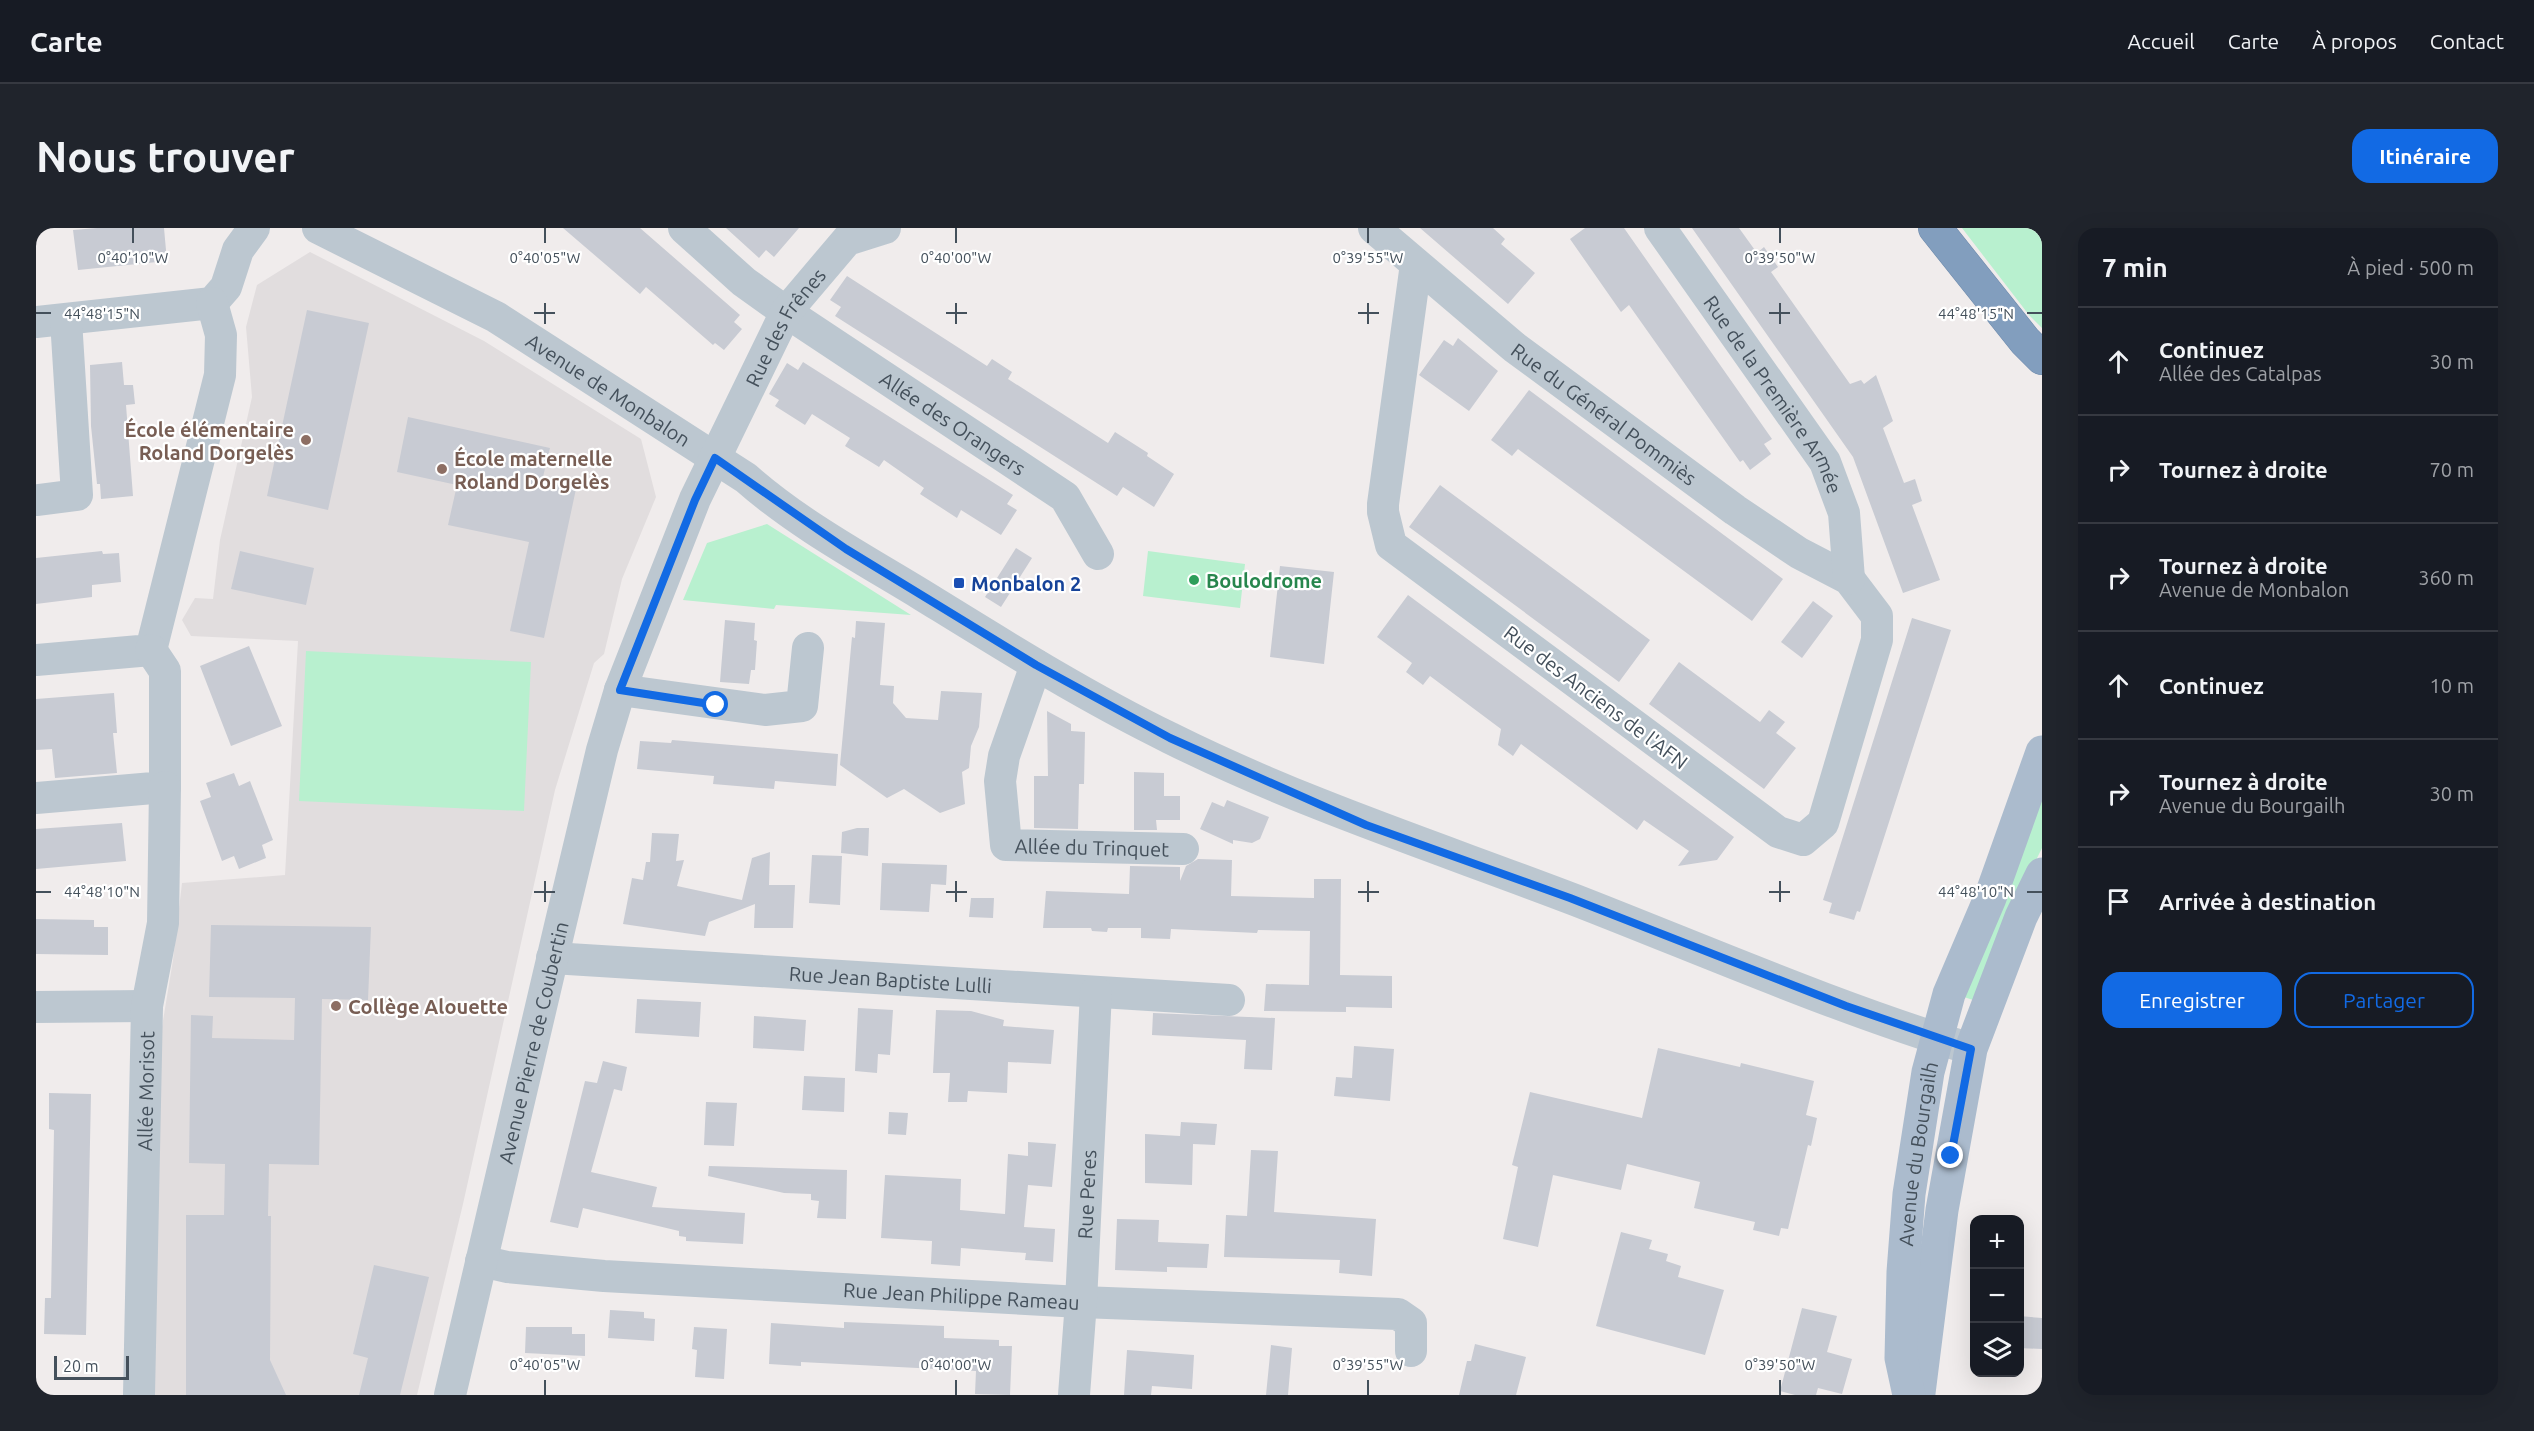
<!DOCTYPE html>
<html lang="fr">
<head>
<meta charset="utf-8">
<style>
  :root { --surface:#171b24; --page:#20242c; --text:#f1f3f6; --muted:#9ea1a6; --line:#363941; --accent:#126ae4 }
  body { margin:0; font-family:Ubuntu,sans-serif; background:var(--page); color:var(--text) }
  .controls { position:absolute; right:18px; bottom:18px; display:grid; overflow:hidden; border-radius:12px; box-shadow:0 6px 24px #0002 }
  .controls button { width:54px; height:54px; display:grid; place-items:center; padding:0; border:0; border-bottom:2px solid var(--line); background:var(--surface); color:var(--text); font:30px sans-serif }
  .scale { position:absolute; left:18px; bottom:15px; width:75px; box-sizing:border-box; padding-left:6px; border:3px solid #44505b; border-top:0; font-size:16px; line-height:21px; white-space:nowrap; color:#44505b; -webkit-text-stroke:4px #fff; paint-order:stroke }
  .stop { position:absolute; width:18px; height:18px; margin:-14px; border:4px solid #126ae4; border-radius:50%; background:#fff }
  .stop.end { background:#126ae4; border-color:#fff; box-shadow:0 2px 6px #0008 }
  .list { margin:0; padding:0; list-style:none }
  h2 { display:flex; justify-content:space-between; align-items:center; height:78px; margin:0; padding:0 24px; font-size:26px }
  h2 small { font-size:20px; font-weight:400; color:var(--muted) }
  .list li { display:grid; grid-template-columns:39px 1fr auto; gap:18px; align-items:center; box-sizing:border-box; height:108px; padding:0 24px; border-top:2px solid var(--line) }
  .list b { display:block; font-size:22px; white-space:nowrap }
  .list p { margin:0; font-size:20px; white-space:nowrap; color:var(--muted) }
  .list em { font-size:20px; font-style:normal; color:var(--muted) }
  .actions { display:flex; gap:12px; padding:18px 24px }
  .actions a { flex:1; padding:14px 0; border:2px solid var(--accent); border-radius:18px; text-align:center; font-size:21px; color:var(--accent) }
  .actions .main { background:var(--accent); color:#fff }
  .icon { flex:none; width:33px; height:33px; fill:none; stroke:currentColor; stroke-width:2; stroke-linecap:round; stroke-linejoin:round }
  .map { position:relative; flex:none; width:2006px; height:1167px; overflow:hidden; border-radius:18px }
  header { display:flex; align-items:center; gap:36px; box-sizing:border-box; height:84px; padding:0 30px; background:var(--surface); border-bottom:2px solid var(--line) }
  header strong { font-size:28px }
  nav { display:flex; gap:33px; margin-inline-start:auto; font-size:21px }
  .intro { display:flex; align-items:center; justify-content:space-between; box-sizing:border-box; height:144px; padding:0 36px }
  h1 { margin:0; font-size:42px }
  .button { padding:15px 27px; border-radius:18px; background:var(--accent); color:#fff; font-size:21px; font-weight:700 }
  main { display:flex; gap:36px; padding:0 36px }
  aside { flex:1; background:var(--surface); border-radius:18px; box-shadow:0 6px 24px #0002 }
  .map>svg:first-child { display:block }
</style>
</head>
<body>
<header>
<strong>Carte</strong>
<nav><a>Accueil</a><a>Carte</a><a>À propos</a><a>Contact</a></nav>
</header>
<div class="intro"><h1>Nous trouver</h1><a class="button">Itinéraire</a></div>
<main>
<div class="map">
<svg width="2006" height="1167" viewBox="0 0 2006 1167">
  <rect width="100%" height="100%" fill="#f0ecec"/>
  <path fill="#e1ddde" d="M 274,24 L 448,113 L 605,211 L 620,269 L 586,351 L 568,426 L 558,435 L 519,562 L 427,976 L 381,1167 L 116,1167 L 122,823 L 137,732 L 146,655 L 249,647 L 262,413 L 155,408 L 146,392 L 159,370 L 177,371 L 184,312 L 216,169 L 210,99 L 221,57 Z"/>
  <path fill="#b8f0cf" d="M 1926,0 L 2006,0 L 2006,100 L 1993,87 Z
    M 731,296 L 875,387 L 740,377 L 738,381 L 647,372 L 671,315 Z
    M 1112,323 L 1209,336 L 1204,380 L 1107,368 Z
    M 270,423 L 495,434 L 488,583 L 263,573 Z
    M 2006,557 L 2006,620 L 1973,687 L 1940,773 L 1925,768 Z"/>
  <path fill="#c8cbd3" d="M 61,0 L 128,0 L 131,33 L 42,42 L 37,2 Z
    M 527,0 L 604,0 L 704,87 L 698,94 L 706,101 L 688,122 L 679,115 L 677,117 L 610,59 L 604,66 Z
    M 690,0 L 763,0 L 738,29 L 730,22 L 723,30 Z
    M 1384,0 L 1457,0 L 1469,11 L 1465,16 L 1499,45 L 1472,76 Z
    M 1549,0 L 1588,0 L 1736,211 L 1728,216 L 1735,226 L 1714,242 L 1707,232 L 1704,234 L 1593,77 L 1585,84 L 1534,11 Z
    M 1656,0 L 1703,0 L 1721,25 L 1728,19 L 1742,39 L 1735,44 L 1814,156 L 1825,152 L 1828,156 L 1840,147 L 1857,193 L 1847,200 L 1868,255 L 1879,251 L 1886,273 L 1876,277 L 1904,352 L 1867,365 L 1817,229 Z
    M 811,48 L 951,138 L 956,131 L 976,144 L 972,151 L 1072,215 L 1079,204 L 1112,225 L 1111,228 L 1138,246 L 1118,279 L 1087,259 L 1081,268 L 799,88 L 805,79 L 794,72 Z
    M 271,82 L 333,95 L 292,282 L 231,268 Z
    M 1422,110 L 1462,143 L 1433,183 L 1383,147 L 1408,112 L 1417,118 Z
    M 86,134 L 88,157 L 97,157 L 99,176 L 90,177 L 97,268 L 65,271 L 64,256 L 61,256 L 55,198 L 54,137 Z
    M 767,134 L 977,267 L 971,276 L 981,282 L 965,307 L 925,282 L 921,290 L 884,266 L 888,260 L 848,232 L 843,239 L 809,218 L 814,210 L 776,186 L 769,197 L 739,178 L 743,172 L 733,166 L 751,135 L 762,142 Z
    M 1493,162 L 1747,351 L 1716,393 L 1482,221 L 1476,228 L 1455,212 Z
    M 372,189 L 514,220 L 506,253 L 540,261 L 508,410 L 474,403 L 493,314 L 412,297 L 421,257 L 361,244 Z
    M 1404,257 L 1614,412 L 1583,454 L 1373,299 Z
    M 980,320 L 996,330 L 965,379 L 949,369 Z
    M 66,323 L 67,326 L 83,325 L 85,354 L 56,357 L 56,369 L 0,376 L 0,330 Z
    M 204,323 L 278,340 L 270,377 L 195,361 Z
    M 1244,338 L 1298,344 L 1288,436 L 1234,429 Z
    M 1372,367 L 1698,609 L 1681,632 L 1642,638 L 1653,623 L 1608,592 L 1601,602 L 1485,516 L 1477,528 L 1462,517 L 1465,501 L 1394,448 L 1387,457 L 1370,444 L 1376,435 L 1341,409 Z
    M 1777,373 L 1797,388 L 1766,430 L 1745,414 Z
    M 1876,390 L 1915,402 L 1824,684 L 1821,683 L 1818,692 L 1793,685 L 1796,675 L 1787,672 Z
    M 689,392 L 719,395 L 718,412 L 721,413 L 719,442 L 715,442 L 713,456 L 684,454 Z
    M 820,393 L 849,395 L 844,457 L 858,458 L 857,475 L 870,490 L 902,492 L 905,463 L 946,465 L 943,499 L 935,518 L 933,540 L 926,544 L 929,576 L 904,585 L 868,561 L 851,570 L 804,537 L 816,409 L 819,410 Z
    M 213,418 L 246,498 L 195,518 L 164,438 Z
    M 1643,434 L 1724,494 L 1733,482 L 1749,494 L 1740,505 L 1760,520 L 1728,561 L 1613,476 Z
    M 78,465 L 81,505 L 77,505 L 81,545 L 19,550 L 16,521 L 0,522 L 0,471 Z
    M 1011,483 L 1035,496 L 1035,503 L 1049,504 L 1048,556 L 1043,556 L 1042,601 L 998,600 L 998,548 L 1012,548 Z
    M 636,512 L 802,526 L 800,558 L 739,553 L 738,561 L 677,556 L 678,548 L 601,541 L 604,513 L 635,515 Z
    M 1098,544 L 1128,545 L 1128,568 L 1144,568 L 1144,592 L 1120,592 L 1121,602 L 1098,602 Z
    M 198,545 L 203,558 L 214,553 L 237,612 L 226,617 L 230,630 L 203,641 L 198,628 L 186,633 L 164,573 L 175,569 L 170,555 Z
    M 1191,572 L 1233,589 L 1224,611 L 1216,615 L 1197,612 L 1197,616 L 1164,601 L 1176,574 L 1188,579 Z
    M 86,595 L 90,633 L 0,641 L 0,601 Z
    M 821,600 L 833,600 L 832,628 L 805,625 L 806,604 Z
    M 616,605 L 643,606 L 640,633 L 648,632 L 641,658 L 706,672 L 716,630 L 734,624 L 733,657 L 759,657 L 757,700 L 718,700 L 719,676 L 673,694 L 669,708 L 587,696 L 596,650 L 607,652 L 610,634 L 614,634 Z
    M 776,627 L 806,628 L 804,677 L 773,675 Z
    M 1162,631 L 1196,632 L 1195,668 L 1278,670 L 1278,651 L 1305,651 L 1304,747 L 1356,748 L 1356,780 L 1310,779 L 1310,784 L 1228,783 L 1230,756 L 1273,757 L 1274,703 L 1222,702 L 1221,705 L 1135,701 L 1134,711 L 1105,710 L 1105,700 L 1072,700 L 1071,704 L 1056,703 L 1055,700 L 1007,700 L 1010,663 L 1093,666 L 1094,638 L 1144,639 L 1144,653 L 1150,638 Z
    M 846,635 L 911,637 L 910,657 L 895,656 L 893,684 L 844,682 Z
    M 935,670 L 958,670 L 957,690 L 933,689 Z
    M 0,691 L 58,692 L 58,699 L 72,699 L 72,727 L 0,726 Z
    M 175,697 L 335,699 L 332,772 L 286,771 L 283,937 L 233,936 L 232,988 L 235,988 L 234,1132 L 250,1167 L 150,1167 L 150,987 L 188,987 L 189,936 L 153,935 L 155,787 L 177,788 L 176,810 L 258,812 L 259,770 L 173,769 Z
    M 601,771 L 665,774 L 663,809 L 599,805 Z
    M 822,780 L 857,782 L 854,827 L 842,826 L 841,845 L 819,843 Z
    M 900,782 L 935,783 L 968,792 L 967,798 L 1018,802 L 1015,836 L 972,834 L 971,865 L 932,863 L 931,874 L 912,874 L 914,845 L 897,845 Z
    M 1117,785 L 1239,790 L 1236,842 L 1208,841 L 1210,812 L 1116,807 Z
    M 718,788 L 770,792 L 768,823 L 717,820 Z
    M 1318,818 L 1358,821 L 1354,873 L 1298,868 L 1300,849 L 1316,850 Z
    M 1622,820 L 1704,839 L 1705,835 L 1778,853 L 1770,887 L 1781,890 L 1775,918 L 1772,917 L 1752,1001 L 1745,1000 L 1743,1008 L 1717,1002 L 1719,994 L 1658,980 L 1664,954 L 1591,936 L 1585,962 L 1517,947 L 1502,1019 L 1467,1011 L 1482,939 L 1476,937 L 1494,864 L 1606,890 Z
    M 567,833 L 591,839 L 586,863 L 578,861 L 555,944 L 621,959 L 616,979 L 709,985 L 707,1016 L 650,1013 L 650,1009 L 643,1008 L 643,1003 L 547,980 L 542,1000 L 514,994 L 549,853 L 561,855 Z
    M 768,848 L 809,850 L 808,884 L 766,882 Z
    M 13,865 L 55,866 L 50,1107 L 8,1106 L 9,1070 L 15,1070 L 18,902 L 13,901 Z
    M 670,874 L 701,875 L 698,918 L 668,917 Z
    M 853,884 L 872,885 L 870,907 L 852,906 Z
    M 1145,894 L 1181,896 L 1179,917 L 1157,916 L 1156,957 L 1109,955 L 1109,906 L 1144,908 Z
    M 992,914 L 1020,916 L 1016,959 L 992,957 L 988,999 L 1019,1001 L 1017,1034 L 989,1032 L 990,1025 L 925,1020 L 924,1038 L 895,1036 L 896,1013 L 845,1010 L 849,947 L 925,951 L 924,982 L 969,986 L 972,926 L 992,928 Z
    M 1215,922 L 1242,923 L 1238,984 L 1340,991 L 1336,1048 L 1303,1045 L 1304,1032 L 1188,1029 L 1190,987 L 1211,988 Z
    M 673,938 L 811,942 L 810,991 L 781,990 L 783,973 L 775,972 L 775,966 L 748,965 L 672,948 Z
    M 1081,991 L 1123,992 L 1122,1014 L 1173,1016 L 1171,1040 L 1131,1039 L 1131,1044 L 1079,1042 Z
    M 1585,1004 L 1616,1012 L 1613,1021 L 1632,1026 L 1630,1033 L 1645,1038 L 1642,1049 L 1688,1062 L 1669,1127 L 1560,1098 Z
    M 338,1037 L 393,1049 L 364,1167 L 323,1167 L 332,1130 L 317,1126 Z
    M 1766,1080 L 1801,1088 L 1791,1124 L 1816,1131 L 1806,1166 L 1782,1160 L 1780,1167 L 1759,1167 L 1744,1163 Z
    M 574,1082 L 608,1084 L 608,1090 L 619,1091 L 618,1113 L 572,1110 Z
    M 1983,1088 L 2006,1090 L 2006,1121 L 1983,1120 Z
    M 808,1094 L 908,1098 L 908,1110 L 963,1112 L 963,1118 L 976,1118 L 974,1167 L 939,1166 L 940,1143 L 765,1134 L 765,1138 L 733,1136 L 735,1095 L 808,1100 Z
    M 490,1099 L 536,1099 L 536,1106 L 549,1106 L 549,1128 L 489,1125 Z
    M 658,1099 L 691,1101 L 688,1151 L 659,1149 L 661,1122 L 656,1121 Z
    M 1439,1116 L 1490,1129 L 1480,1167 L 1423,1167 L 1431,1133 L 1435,1133 Z
    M 1235,1117 L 1256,1120 L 1252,1167 L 1230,1167 Z
    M 1091,1122 L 1158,1127 L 1156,1161 L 1116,1158 L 1115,1167 L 1088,1167 Z"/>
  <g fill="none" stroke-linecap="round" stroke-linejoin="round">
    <defs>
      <path id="highway" d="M 1899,0 L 1989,113 L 2006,130"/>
    </defs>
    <use href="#highway" stroke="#6d89aa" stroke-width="34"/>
    <g stroke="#bcc7d0" stroke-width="32">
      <path id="s1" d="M 282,0 L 460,89 L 710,250 C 762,296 827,331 886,367 C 967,417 1048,468 1134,510 C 1264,575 1403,620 1539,672 C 1670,723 1800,780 1935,821"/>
      <path id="s2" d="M 648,0 L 708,54 L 750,84 L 1029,269 L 1062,326"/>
      <path id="s3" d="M 1338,0 L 1478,119 L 1699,282 L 1763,325 L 1813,351 L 1841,388 L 1841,412 L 1787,595 L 1767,612 L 1742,604 L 1355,317 L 1347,284 L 1347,276 L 1380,36"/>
      <path id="s4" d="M 1624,0 L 1789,234 L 1808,285 L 1813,351"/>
      <path d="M 0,94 L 176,75 L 190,59 L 202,22 L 218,0"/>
      <path d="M 2,272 L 41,267 L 30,92"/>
      <path d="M 0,432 L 115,422 L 184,147 L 185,107 L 176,75"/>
      <path id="s5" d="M 1000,437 L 968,528 L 964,553 L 970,617 L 1147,621"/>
      <path d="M 584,462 L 729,482 L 766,478 L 772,420"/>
      <path d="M 0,570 L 129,559 L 129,443 L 115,422"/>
      <path id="s6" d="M 516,730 L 1193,772"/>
      <path d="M 0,779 L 111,778"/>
      <path id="s7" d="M 445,1033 L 471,1039 L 568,1048 L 1045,1074 L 1362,1086 L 1375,1095 L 1375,1123"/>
      <path id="s8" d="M 103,1167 L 111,778 L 127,695 L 129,559"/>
      <path id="s9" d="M 414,1167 L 524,698 L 566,522 L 584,462 L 659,271 L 750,84 L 811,12 L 849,0"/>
      <path id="s10" d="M 1038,1167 L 1045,1074 L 1060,764"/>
    </g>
    <g stroke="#abbbcd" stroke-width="33">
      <path d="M 1883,1165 L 1906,982 L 1935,821 L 1985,689 L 2006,646"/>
      <path id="s11" d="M 1873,1167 L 1865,1130 L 1867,1044 L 1873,966 L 1892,844 L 1913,766 L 1954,670 L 2006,524"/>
    </g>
    <use href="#highway" stroke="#829ebe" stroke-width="33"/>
  </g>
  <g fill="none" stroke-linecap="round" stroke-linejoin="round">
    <path stroke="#126ae4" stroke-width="8" d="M 680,477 L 584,462 L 659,272 L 679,230 L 810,321 L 1000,437 L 1134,510 L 1330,597 L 1534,670 L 1810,778 L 1935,821 L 1915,928"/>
  </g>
  <path fill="none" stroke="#44505b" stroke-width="2" d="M 97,0 L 97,15M 509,0 L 509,15M 920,0 L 920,15M 1332,0 L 1332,15M 1744,0 L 1744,15M 509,75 L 509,96M 920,75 L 920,96M 1332,75 L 1332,96M 1744,75 L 1744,96M 0,85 L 15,85M 498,85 L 519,85M 910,85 L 931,85M 1322,85 L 1343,85M 1733,85 L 1754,85M 1991,85 L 2006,85M 509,653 L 509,674M 920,653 L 920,674M 1332,653 L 1332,674M 1744,653 L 1744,674M 0,664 L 15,664M 498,664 L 519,664M 910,664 L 931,664M 1322,664 L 1343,664M 1733,664 L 1754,664M 1991,664 L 2006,664M 509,1152 L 509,1167M 920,1152 L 920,1167M 1332,1152 L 1332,1167M 1744,1152 L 1744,1167"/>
  <g fill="#8d6e63" stroke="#fff" stroke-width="2">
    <circle cx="270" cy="212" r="6"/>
    <circle cx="406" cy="241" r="6"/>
    <circle cx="300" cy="778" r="6"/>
  </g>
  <circle fill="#2e9e5b" stroke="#fff" stroke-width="2" cx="1158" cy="352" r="6"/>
  <rect fill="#1a4fb4" stroke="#fff" stroke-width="2" x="917" y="349" width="12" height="12" rx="3"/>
  <g text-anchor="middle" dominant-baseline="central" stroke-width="4.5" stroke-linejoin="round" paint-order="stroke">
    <g font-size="20" fill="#44505b" stroke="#fff">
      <text stroke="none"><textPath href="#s9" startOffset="1125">Rue des Frênes</textPath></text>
      <text stroke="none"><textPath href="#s1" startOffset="333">Avenue de Monbalon</textPath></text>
      <text stroke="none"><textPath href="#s4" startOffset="202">Rue de la Première Armée</textPath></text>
      <text stroke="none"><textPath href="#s3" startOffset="296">Rue du Général Pommiès</textPath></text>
      <text stroke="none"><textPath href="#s2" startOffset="333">Allée des Orangers</textPath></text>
      <text transform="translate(1560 469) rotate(37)">Rue des Anciens de l'AFN</text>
      <text stroke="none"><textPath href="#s5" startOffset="272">Allée du Trinquet</textPath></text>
      <text stroke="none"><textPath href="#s6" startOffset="339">Rue Jean Baptiste Lulli</textPath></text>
      <text stroke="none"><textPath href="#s9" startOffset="362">Avenue Pierre de Coubertin</textPath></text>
      <text stroke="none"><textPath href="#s8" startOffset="304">Allée Morisot</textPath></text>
      <text stroke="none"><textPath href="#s11" startOffset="243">Avenue du Bourgailh</textPath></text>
      <text stroke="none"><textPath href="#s10" startOffset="201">Rue Peres</textPath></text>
      <text stroke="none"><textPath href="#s7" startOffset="482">Rue Jean Philippe Rameau</textPath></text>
    </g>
    <g font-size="20" font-weight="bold" fill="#785e54" stroke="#fff" text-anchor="start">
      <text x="258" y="201" text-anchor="end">École élémentaire<tspan x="258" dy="23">Roland Dorgelès</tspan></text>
      <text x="418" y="230">École maternelle<tspan x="418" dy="23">Roland Dorgelès</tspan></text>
      <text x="312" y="778">Collège Alouette</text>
    </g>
    <g font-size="20" font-weight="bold" fill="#27864d" stroke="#fff" text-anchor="start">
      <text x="1170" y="352">Boulodrome</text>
    </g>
    <g font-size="20" font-weight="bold" fill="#164399" stroke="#fff" text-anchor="start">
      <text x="935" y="355">Monbalon 2</text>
    </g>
  </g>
  <g font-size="15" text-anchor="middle" fill="#44505b" stroke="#fff" stroke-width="4.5" stroke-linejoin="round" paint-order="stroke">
    <text x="97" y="35">0°40'10"W</text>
    <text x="509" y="35">0°40'05"W</text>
    <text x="920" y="35">0°40'00"W</text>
    <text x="1332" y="35">0°39'55"W</text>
    <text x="1744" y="35">0°39'50"W</text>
    <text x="66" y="91">44°48'15"N</text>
    <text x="1940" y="91">44°48'15"N</text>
    <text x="66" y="669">44°48'10"N</text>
    <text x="1940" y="669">44°48'10"N</text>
    <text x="509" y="1142">0°40'05"W</text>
    <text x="920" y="1142">0°40'00"W</text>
    <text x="1332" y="1142">0°39'55"W</text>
    <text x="1744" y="1142">0°39'50"W</text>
  </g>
</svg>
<div class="controls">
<button>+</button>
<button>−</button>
<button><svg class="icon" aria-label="layers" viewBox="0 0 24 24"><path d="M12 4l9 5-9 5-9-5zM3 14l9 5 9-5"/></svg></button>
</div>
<div class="scale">20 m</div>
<div class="stop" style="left:680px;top:477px"></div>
<div class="stop end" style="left:1915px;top:928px"></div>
</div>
<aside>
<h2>7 min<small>À pied · 500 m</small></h2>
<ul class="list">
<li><svg class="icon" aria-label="ahead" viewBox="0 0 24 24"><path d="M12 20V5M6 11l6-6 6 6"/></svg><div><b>Continuez</b><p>Allée des Catalpas</p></div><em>30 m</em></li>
<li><svg class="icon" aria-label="right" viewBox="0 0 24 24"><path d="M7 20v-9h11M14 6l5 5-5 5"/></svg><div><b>Tournez à droite</b></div><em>70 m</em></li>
<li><svg class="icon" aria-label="right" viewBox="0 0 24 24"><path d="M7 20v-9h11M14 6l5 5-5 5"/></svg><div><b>Tournez à droite</b><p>Avenue de Monbalon</p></div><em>360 m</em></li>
<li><svg class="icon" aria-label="ahead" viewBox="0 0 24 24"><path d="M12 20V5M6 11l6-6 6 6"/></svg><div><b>Continuez</b></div><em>10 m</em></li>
<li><svg class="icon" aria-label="right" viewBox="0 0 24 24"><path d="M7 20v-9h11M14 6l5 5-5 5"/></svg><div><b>Tournez à droite</b><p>Avenue du Bourgailh</p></div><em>30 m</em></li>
<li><svg class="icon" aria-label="arrive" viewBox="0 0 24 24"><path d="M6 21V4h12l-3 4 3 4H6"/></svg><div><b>Arrivée à destination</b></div></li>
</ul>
<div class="actions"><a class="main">Enregistrer</a><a>Partager</a></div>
</aside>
</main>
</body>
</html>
